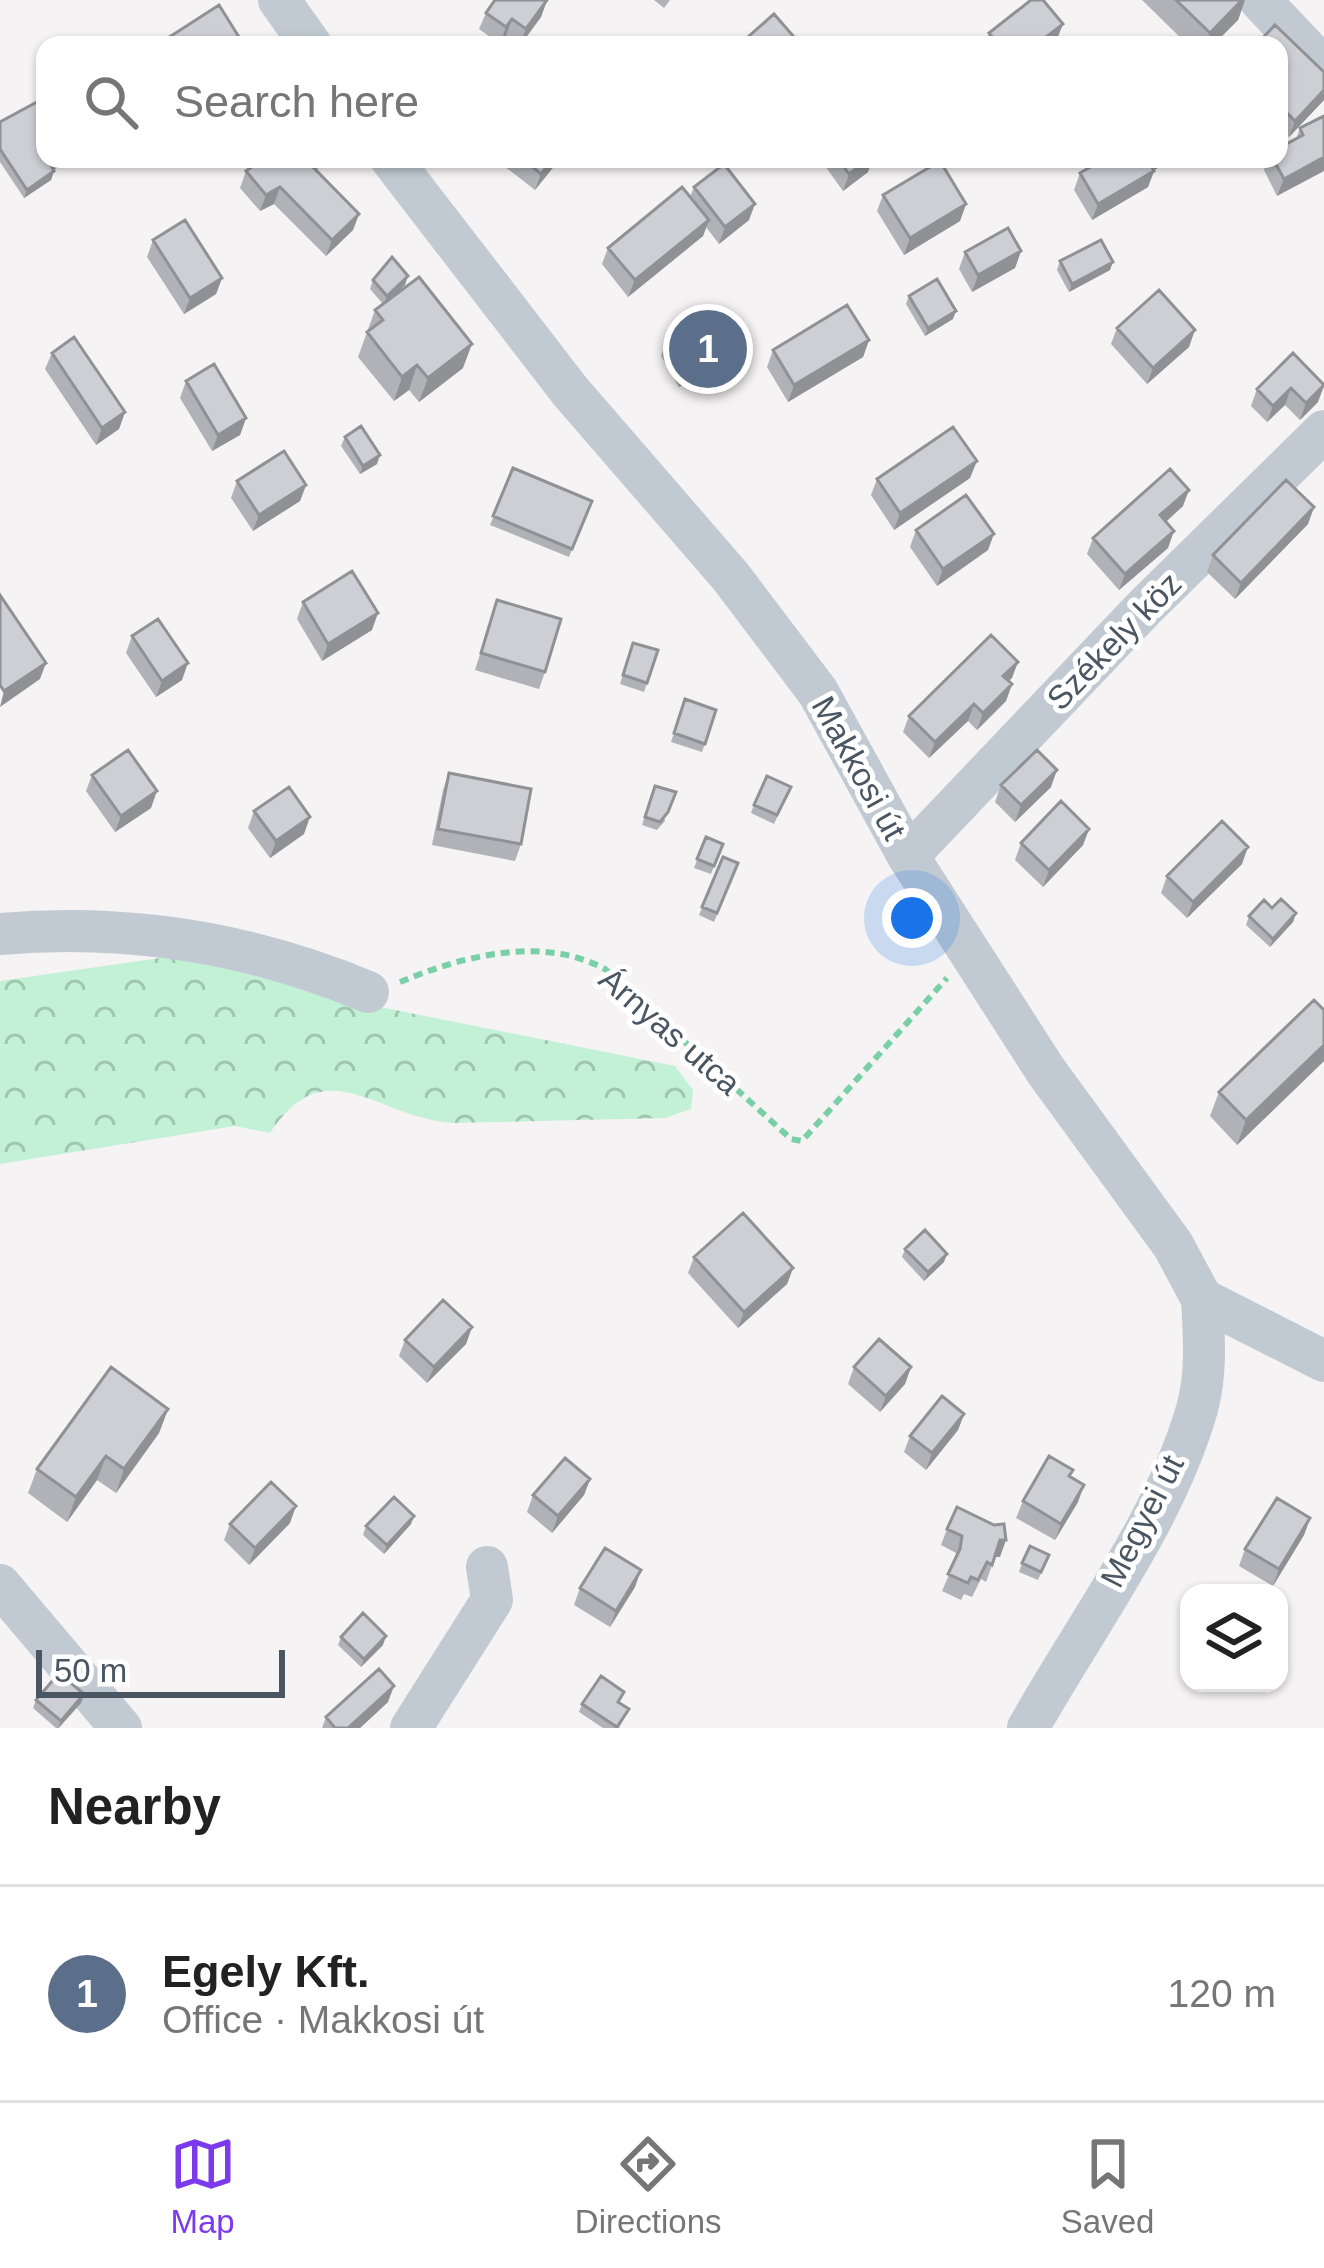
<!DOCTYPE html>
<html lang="en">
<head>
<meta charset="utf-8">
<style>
  :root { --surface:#fff; --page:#f2f2f2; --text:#222; --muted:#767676; --line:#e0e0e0; --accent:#7c3aed }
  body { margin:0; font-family:Helvetica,sans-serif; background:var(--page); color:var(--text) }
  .controls { position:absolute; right:36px; bottom:36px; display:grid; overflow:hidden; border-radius:24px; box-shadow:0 3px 9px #0004 }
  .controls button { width:108px; height:108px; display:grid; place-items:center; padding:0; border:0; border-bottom:3px solid var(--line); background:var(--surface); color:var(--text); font:60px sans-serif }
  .scale { position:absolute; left:36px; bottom:30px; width:249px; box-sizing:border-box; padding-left:12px; border:6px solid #4a5661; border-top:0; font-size:33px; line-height:42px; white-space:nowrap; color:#4a5661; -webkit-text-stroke:9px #fff; paint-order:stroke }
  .you { position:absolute; left:912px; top:918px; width:42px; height:42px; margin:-30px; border:9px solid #fff; border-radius:50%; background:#1a73e8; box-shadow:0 0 0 18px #1a73e833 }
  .badge { display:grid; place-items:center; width:78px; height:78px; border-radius:50%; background:var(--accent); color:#fff; font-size:39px; font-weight:700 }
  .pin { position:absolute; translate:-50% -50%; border:6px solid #fff; box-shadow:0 3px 12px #0006 }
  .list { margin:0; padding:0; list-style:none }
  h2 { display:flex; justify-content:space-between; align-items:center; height:156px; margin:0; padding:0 48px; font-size:51px }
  h2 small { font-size:39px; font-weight:400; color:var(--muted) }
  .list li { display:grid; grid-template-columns:78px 1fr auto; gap:36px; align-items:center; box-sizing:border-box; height:216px; padding:0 48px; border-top:3px solid var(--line) }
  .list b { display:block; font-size:45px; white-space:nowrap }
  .list p { margin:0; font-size:39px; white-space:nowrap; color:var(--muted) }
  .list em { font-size:39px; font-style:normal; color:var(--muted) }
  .icon { flex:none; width:66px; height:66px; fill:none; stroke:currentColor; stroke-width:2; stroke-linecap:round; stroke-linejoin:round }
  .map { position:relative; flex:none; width:1324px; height:1728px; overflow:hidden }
  .search { position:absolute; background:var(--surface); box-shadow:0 3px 9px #0004; left:36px; right:36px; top:36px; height:132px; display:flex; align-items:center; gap:30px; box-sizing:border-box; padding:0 42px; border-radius:24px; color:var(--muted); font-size:45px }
  .sheet { height:372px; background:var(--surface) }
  nav { display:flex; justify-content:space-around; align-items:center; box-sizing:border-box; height:168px; border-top:3px solid var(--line); background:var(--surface); font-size:33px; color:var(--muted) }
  nav a { display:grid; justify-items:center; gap:6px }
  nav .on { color:var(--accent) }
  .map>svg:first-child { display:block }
</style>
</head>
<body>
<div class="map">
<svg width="1324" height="1728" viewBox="0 0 1324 1728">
  <defs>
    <pattern id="forest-crowns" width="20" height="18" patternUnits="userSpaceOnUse" patternTransform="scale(3)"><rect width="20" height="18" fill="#c3f1d5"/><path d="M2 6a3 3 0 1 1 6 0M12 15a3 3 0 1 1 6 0" fill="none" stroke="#a0c6b0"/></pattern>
  </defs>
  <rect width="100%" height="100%" fill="#f5f3f3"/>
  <path fill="url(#forest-crowns)" d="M 188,954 L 365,1004 L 675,1066 L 693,1090 L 691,1109 L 665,1118 L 452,1123 C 374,1116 326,1048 270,1133 L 235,1126 L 0,1164 L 0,981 Z"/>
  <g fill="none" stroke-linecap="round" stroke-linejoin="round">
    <path stroke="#7ad0a6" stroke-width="6" stroke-dasharray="9 6" stroke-linecap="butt" d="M 400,982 C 463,956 541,935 605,969 L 791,1139 L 802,1141 L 947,978"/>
    <path stroke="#c1cad2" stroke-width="42" d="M 279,0 L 311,45
      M 1260,0 L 1324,68
      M 391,159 L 570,391 L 731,577 L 818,692 L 908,856 L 1046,1071 L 1173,1245 L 1202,1299 L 1324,1361
      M 908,856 L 1144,608 L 1324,431
      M 0,934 C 128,923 249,942 368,992
      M 0,1585 L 121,1728
      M 411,1728 L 492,1600 L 487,1567
      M 1028,1728 C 1085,1626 1164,1523 1197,1409 C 1207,1373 1204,1336 1202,1299"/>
  </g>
  <path fill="#b0b2b7" d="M 547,0 L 541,17 L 521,45 L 506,36 L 500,44 L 479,29 L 486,13 Z
    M 654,0 L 670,0 L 664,8 Z
    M 1142,0 L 1245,0 L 1238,20 L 1213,45 L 1188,45 Z
    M 1063,24 L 1056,41 L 1051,45 L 985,45 L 989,33 Z
    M 1279,45 L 1324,72 L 1324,100 L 1289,137 L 1279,128 Z
    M 1324,116 L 1277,196 L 1264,170 L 1267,159 L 1279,159 L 1296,139 L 1300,128 Z
    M 0,122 L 67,161 L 54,170 L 51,180 L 24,198 L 0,162 Z
    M 322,159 L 317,171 L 359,214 L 353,230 L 326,256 L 274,204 L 260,211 L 240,188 L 246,171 Z
    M 495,159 L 557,159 L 555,165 L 535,190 Z
    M 820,159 L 869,159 L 868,172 L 843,191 Z
    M 1154,171 L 1148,187 L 1092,220 L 1074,190 L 1080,173 Z
    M 694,187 L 749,220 L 719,244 L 706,227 L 703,236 L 628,297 L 602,264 L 608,248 L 690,197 Z
    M 883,195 L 966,204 L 960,221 L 904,255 L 877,211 Z
    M 153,240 L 222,278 L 216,294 L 184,314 L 147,257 Z
    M 1021,251 L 1015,268 L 972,292 L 959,269 L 965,252 Z
    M 1060,261 L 1110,270 L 1069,292 L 1057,270 Z
    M 373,280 L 405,285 L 393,296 L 463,368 L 419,402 L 409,390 L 394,401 L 358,357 L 375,310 L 383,304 L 370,289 Z
    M 909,296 L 953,319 L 925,336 L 906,304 Z
    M 1117,328 L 1189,347 L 1147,384 L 1111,344 Z
    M 667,339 L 737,349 L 731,366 L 704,381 L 699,374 L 679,387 L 661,356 Z
    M 869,340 L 863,357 L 788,402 L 767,367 L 773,350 Z
    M 52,353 L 125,412 L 119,429 L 96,445 L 45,369 Z
    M 1293,353 L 1318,402 L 1300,420 L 1285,405 L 1267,422 L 1251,406 L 1257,389 Z
    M 186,381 L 246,418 L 240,435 L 212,451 L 180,398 Z
    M 345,437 L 377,464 L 360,474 L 341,446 Z
    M 513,468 L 592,501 L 569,557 L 490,525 Z
    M 970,478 L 894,530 L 871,495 L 877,479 Z
    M 237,481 L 306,485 L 300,501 L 253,531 L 231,498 Z
    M 1183,506 L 1166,522 L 1168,548 L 1119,590 L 1087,554 L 1093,538 Z
    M 1314,507 L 1308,524 L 1235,599 L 1207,572 L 1213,555 Z
    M 916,530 L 988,550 L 937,586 L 910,547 Z
    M 497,600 L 545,672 L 539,689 L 475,670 Z
    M 303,602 L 372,630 L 322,661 L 297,619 Z
    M 132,636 L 182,680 L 156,697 L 126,653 Z
    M 633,643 L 658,650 L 644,692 L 620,684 Z
    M 1018,662 L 1009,681 L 1012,684 L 1006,701 L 977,730 L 968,721 L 929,758 L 903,732 L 909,716 Z
    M 685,699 L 716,710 L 702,752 L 671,742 Z
    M 449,773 L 521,844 L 515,861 L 432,845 L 443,790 Z
    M 92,775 L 151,808 L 115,832 L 86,791 Z
    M 1001,785 L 1051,787 L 1015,822 L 995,802 Z
    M 655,786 L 665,821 L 657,830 L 642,825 Z
    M 791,787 L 774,824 L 751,813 L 754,805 Z
    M 254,811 L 304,834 L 270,858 L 248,828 Z
    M 1089,829 L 1083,845 L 1043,887 L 1015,860 L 1021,843 Z
    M 706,837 L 723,844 L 711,874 L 694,868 Z
    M 723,857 L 738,863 L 714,922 L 699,915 Z
    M 1242,864 L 1187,918 L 1161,893 L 1167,876 Z
    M 1272,908 L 1296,913 L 1293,922 L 1270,947 L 1246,925 L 1249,916 Z
    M 1324,1010 L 1324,1061 L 1237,1145 L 1210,1116 L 1219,1092 Z
    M 905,1249 L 944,1262 L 924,1281 L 902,1257 Z
    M 694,1257 L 793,1268 L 787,1284 L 738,1328 L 688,1273 Z
    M 472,1327 L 466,1344 L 427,1383 L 399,1356 L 405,1340 Z
    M 854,1367 L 911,1367 L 905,1384 L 880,1412 L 848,1384 Z
    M 168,1409 L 159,1433 L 116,1493 L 97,1480 L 67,1522 L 28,1493 L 37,1469 Z
    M 964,1414 L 958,1430 L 926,1470 L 904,1452 L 910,1436 Z
    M 1070,1477 L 1078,1502 L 1055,1540 L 1016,1518 L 1023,1501 Z
    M 590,1479 L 584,1495 L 552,1533 L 527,1512 L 533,1495 Z
    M 1310,1518 L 1304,1535 L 1273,1586 L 1239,1566 L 1245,1549 Z
    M 290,1523 L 249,1565 L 224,1540 L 230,1524 Z
    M 411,1524 L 384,1554 L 363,1535 L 366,1526 Z
    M 947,1529 L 1000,1557 L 995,1557 L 986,1582 L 981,1579 L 972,1597 L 964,1594 L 961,1600 L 942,1591 L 955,1561 L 956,1553 L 941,1545 Z
    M 1049,1555 L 1038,1580 L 1019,1572 L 1022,1563 Z
    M 635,1587 L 610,1627 L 574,1605 L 580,1588 Z
    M 341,1637 L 383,1645 L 361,1667 L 338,1645 Z
    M 84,1694 L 81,1703 L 59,1728 L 56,1728 L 33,1708 L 36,1700 Z
    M 388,1702 L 360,1728 L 322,1728 L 326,1717 Z
    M 619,1703 L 629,1709 L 619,1728 L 603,1728 L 579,1712 L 582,1704 Z"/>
  <path fill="#909195" d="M 547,0 L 541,17 L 520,45 L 526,29 Z
    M 1242,0 L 1245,0 L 1238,20 L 1213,45 L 1206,45 L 1210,33 Z
    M 512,19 L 506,36 L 500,44 L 506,27 Z
    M 1063,24 L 1056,41 L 1051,45 L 1036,45 Z
    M 1324,90 L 1324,100 L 1289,137 L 1295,121 Z
    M 1324,157 L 1324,171 L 1277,196 L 1284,179 Z
    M 61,159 L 68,159 L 48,174 L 51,166 Z
    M 553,159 L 557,159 L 555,165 L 535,190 L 541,174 Z
    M 869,159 L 873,159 L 868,172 L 843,191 L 849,174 Z
    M 1151,159 L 1174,159 L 1142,177 L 1148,161 Z
    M 54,171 L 51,180 L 24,198 L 27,190 Z
    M 1154,171 L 1148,187 L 1092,220 L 1098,204 Z
    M 280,187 L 274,204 L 260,211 L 266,195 Z
    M 755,204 L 749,220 L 719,244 L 725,227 Z
    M 966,204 L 960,221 L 904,255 L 910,238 Z
    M 359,214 L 353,230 L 326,256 L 332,240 Z
    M 709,220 L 703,236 L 628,297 L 635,280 Z
    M 1021,251 L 1015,268 L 972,292 L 978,275 Z
    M 1113,262 L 1110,270 L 1069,292 L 1072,284 Z
    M 408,276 L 405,285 L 384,305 L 387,296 Z
    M 222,278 L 216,294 L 184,314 L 190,298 Z
    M 956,311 L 953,319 L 925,336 L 928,328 Z
    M 1195,330 L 1189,347 L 1147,384 L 1153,368 Z
    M 869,340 L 863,357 L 788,402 L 794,385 Z
    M 472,344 L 463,368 L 419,402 L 428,378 Z
    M 737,349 L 731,366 L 704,381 L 710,364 Z
    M 705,358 L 699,374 L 679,387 L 685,370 Z
    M 417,365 L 409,390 L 394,401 L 402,377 Z
    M 1324,386 L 1318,402 L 1300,420 L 1306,403 Z
    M 1291,388 L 1285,405 L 1267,422 L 1273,406 Z
    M 125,412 L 119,429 L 96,445 L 102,428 Z
    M 246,418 L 240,435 L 212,451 L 218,435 Z
    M 380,455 L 377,464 L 360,474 L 363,466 Z
    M 977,461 L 970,478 L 894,530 L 900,513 Z
    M 306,485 L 300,501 L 253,531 L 259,515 Z
    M 1189,490 L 1183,506 L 1154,532 L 1160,515 Z
    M 1314,507 L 1308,524 L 1235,599 L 1241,583 Z
    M 1174,531 L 1168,548 L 1119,590 L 1125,574 Z
    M 994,534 L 988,550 L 937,586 L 943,569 Z
    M 378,613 L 372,630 L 322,661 L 328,644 Z
    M 1018,662 L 1012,678 L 997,692 L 1003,676 Z
    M 46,663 L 40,679 L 0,707 L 4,691 Z
    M 188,663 L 182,680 L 156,697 L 162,681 Z
    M 1012,684 L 1006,701 L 977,730 L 983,713 Z
    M 974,704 L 968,721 L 929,758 L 935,742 Z
    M 1057,770 L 1051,787 L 1015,822 L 1021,805 Z
    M 157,791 L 151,808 L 115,832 L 121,816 Z
    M 310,817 L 304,834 L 270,858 L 276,841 Z
    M 1089,829 L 1083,845 L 1043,887 L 1049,870 Z
    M 1248,847 L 1242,864 L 1187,918 L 1193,902 Z
    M 1296,913 L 1293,922 L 1270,947 L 1273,939 Z
    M 1324,1045 L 1324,1061 L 1237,1145 L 1246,1120 Z
    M 947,1254 L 944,1262 L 924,1281 L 928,1272 Z
    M 793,1268 L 787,1284 L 738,1328 L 744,1312 Z
    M 472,1327 L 466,1344 L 427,1383 L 434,1367 Z
    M 911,1367 L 905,1384 L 880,1412 L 886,1396 Z
    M 168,1409 L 159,1433 L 116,1493 L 124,1469 Z
    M 964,1414 L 958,1430 L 926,1470 L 932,1453 Z
    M 106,1456 L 97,1480 L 67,1522 L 76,1497 Z
    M 590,1479 L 584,1495 L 552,1533 L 558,1516 Z
    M 1084,1485 L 1078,1502 L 1055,1540 L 1061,1524 Z
    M 296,1506 L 290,1523 L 249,1565 L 255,1548 Z
    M 414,1516 L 411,1524 L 384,1554 L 387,1545 Z
    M 1310,1518 L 1304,1535 L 1273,1586 L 1279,1569 Z
    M 1000,1540 L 1006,1540 L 1000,1557 L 994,1557 Z
    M 641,1570 L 635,1587 L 610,1627 L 616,1611 Z
    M 386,1636 L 383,1645 L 361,1667 L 364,1659 Z
    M 394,1686 L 388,1702 L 360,1728 L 348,1728 Z
    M 84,1694 L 81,1703 L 58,1728 L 61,1721 Z"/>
  <path fill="#cdcfd5" stroke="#909195" stroke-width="3" d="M 495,0 L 547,0 L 526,29 L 512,19 L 506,27 L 486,13 Z
    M 1031,0 L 1043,0 L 1063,24 L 1036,45 L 999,45 L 989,33 Z
    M 1176,0 L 1242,0 L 1210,33 Z
    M 219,5 L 244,45 L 157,45 Z
    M 774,14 L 801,45 L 739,45 Z
    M 1275,25 L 1324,72 L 1324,90 L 1295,121 L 1279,105 L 1279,45 L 1256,45 Z
    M 37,102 L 45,115 L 45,159 L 61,159 L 51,166 L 54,171 L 27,190 L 0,149 L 0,122 Z
    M 1324,116 L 1324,157 L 1284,179 L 1273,159 L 1279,159 L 1279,148 L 1303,135 L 1300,128 Z
    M 263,159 L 321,159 L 311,165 L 359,214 L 332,240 L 280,187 L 266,195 L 246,171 Z
    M 523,159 L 553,159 L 541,174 Z
    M 838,159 L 869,159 L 849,174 Z
    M 1104,159 L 1151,159 L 1148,161 L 1154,171 L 1098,204 L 1080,173 Z
    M 940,161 L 966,204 L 910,238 L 883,195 Z
    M 724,164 L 755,204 L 725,227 L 694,187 Z
    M 682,187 L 709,220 L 635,280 L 608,248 Z
    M 185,220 L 222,278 L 190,298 L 153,240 Z
    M 1008,228 L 1021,251 L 978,275 L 965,252 Z
    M 1101,240 L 1113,262 L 1072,284 L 1060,261 Z
    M 392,257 L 408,276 L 387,296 L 373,280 Z
    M 419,277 L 472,344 L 428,378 L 417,365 L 402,377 L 367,332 L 383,320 L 375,310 Z
    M 937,279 L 956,311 L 928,328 L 909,296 Z
    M 1159,290 L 1195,330 L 1153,368 L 1117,328 Z
    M 847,305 L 869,340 L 794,385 L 773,350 Z
    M 714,311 L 737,349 L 710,364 L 705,358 L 685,370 L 667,339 Z
    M 74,337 L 125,412 L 102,428 L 52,353 Z
    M 1293,353 L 1324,385 L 1306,403 L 1291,388 L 1273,406 L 1257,389 Z
    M 214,364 L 246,418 L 218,435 L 186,381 Z
    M 361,426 L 380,455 L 363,466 L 345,437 Z
    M 953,427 L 977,461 L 900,513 L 877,479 Z
    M 284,451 L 306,485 L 259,515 L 237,481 Z
    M 513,468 L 592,501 L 572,549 L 493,516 Z
    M 1170,469 L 1189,490 L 1160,515 L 1174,531 L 1125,574 L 1093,538 Z
    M 1286,480 L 1314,507 L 1241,583 L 1213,555 Z
    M 966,495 L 994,534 L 943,569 L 916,530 Z
    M 352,571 L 378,613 L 328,644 L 303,602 Z
    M 0,595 L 46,663 L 4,691 L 0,685 Z
    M 497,600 L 561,619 L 545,672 L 481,653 Z
    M 158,619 L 188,663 L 162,681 L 132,636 Z
    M 991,635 L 1018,662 L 1003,676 L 1012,684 L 983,713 L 974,704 L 935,742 L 909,716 Z
    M 633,643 L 658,650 L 647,683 L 623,675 Z
    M 685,699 L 716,710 L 705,744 L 674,733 Z
    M 128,750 L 157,791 L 121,816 L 92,775 Z
    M 1037,750 L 1057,770 L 1021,805 L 1001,785 Z
    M 449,773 L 531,789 L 521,844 L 438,829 Z
    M 767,776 L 791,787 L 777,815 L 754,805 Z
    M 655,786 L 676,792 L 668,812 L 660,822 L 645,817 Z
    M 289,787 L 310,817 L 276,841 L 254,811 Z
    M 1061,801 L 1089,829 L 1049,870 L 1021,843 Z
    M 1222,821 L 1248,847 L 1193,902 L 1167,876 Z
    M 706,837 L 723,844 L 714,866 L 697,859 Z
    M 723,857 L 738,863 L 717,913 L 702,907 Z
    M 1281,899 L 1296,913 L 1273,939 L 1249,916 L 1264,900 L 1272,908 Z
    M 1314,1000 L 1324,1010 L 1324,1045 L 1246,1120 L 1219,1092 Z
    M 743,1213 L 793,1268 L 744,1312 L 694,1257 Z
    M 925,1230 L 947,1254 L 928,1272 L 905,1249 Z
    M 443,1300 L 472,1327 L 434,1367 L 405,1340 Z
    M 879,1339 L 911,1367 L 886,1396 L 854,1367 Z
    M 111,1367 L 168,1409 L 124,1469 L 106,1456 L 76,1497 L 37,1469 Z
    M 942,1396 L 964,1414 L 932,1453 L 910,1436 Z
    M 1049,1456 L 1073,1470 L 1069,1476 L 1084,1485 L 1061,1524 L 1023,1501 Z
    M 565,1458 L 590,1479 L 558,1516 L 533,1495 Z
    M 271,1482 L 296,1506 L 255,1548 L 230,1524 Z
    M 394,1497 L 414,1516 L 387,1545 L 366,1526 Z
    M 1277,1498 L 1310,1518 L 1279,1569 L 1245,1549 Z
    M 957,1507 L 994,1525 L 1004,1524 L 1006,1540 L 1000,1540 L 992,1565 L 987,1562 L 978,1580 L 971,1577 L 968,1583 L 948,1574 L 960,1549 L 962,1536 L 947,1529 Z
    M 1030,1546 L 1049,1555 L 1041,1572 L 1022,1563 Z
    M 605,1548 L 641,1570 L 616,1611 L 580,1588 Z
    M 363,1613 L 386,1636 L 364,1659 L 341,1637 Z
    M 379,1669 L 394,1686 L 348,1728 L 335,1728 L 326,1717 Z
    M 59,1673 L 84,1694 L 61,1721 L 36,1700 Z
    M 601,1676 L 624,1692 L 618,1702 L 629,1709 L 617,1727 L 582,1704 Z"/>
  <g text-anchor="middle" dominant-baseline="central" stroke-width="10" stroke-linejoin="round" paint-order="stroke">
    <g font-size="33" fill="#4a5661" stroke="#fff">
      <text transform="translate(1114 641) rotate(-46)">Székely köz</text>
      <text transform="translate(859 768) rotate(61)">Makkosi út</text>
      <text transform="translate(670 1031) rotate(41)">Árnyas utca</text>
      <text transform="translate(1142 1521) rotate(-63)">Megyei út</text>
    </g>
  </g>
</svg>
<div class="controls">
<button><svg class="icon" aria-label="layers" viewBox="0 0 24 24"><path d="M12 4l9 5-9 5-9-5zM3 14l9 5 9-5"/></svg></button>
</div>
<div class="scale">50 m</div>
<div class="you"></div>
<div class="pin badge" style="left:708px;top:349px;background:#5c6f8a">1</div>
<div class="search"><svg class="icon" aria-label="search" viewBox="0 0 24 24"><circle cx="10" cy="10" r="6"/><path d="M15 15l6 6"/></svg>Search here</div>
</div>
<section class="sheet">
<h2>Nearby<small></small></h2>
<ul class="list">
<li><span class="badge" style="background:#5c6f8a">1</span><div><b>Egely Kft.</b><p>Office · Makkosi út</p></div><em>120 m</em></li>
</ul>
</section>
<nav>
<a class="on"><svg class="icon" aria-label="map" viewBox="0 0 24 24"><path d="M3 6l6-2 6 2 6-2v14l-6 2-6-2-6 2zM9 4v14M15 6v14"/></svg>Map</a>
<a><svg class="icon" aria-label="directions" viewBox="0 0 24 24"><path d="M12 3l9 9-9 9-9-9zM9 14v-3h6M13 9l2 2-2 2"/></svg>Directions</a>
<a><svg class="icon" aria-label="saved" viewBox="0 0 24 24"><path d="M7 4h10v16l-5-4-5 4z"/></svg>Saved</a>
</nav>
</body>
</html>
